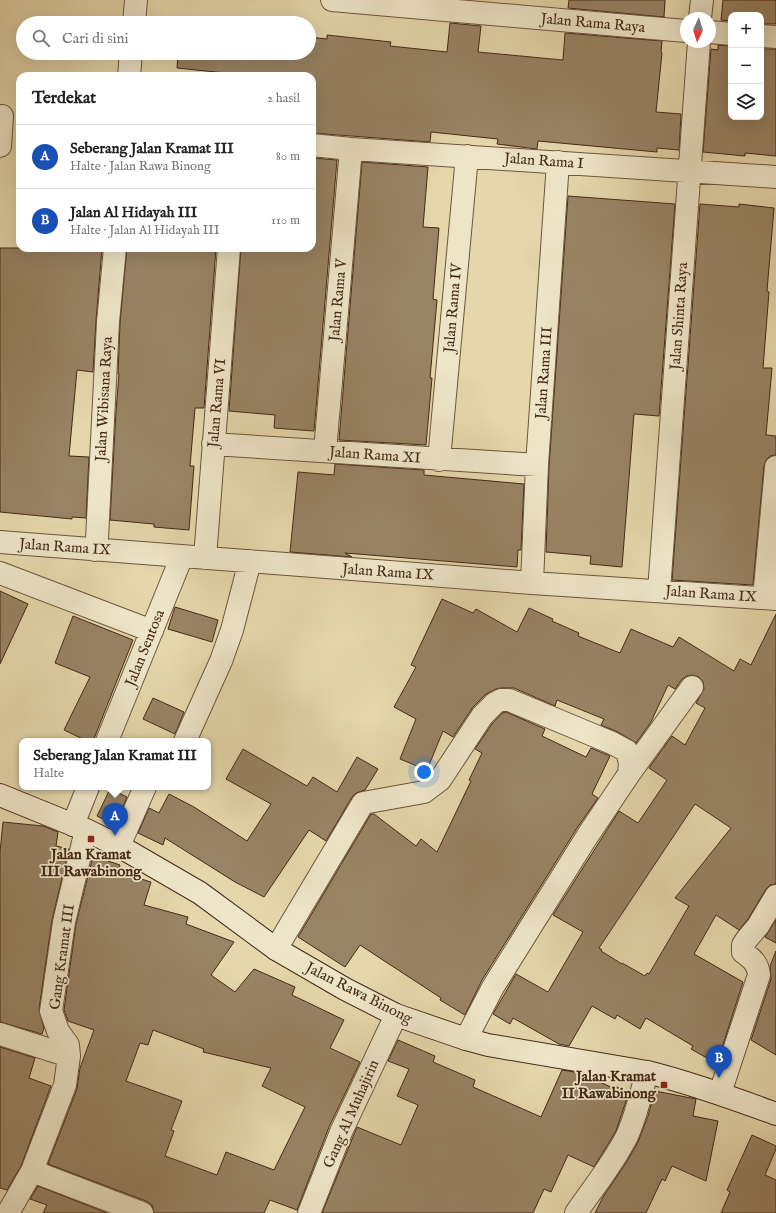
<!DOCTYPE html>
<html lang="id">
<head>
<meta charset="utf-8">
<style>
  :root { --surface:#fff; --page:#f6f6f6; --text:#222; --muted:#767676; --line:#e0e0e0; --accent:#8f2418 }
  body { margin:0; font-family:"IM FELL English",serif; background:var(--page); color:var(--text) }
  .controls { position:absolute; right:12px; top:12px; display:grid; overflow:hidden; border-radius:8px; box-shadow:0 4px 16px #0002 }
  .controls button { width:36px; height:36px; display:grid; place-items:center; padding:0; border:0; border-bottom:1px solid var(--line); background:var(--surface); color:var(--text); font:20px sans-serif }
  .compass { position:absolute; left:680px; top:12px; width:36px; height:36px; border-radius:50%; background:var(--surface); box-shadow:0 4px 16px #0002; rotate:184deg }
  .you { position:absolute; left:424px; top:772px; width:14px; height:14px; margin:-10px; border:3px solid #fff; border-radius:50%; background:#1a73e8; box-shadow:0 0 0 6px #1a73e833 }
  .badge { display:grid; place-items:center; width:26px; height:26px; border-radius:50%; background:var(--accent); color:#fff; font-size:13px; font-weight:700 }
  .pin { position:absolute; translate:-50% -33px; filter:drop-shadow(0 1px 2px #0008) }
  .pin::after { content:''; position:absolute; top:21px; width:14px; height:12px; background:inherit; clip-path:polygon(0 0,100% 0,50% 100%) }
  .popup { position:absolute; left:19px; top:738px; width:192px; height:52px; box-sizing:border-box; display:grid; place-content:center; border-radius:8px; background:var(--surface); filter:drop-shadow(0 1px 3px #0005); font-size:13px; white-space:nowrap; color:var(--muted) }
  .popup b { font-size:15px; color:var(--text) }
  .popup::after { content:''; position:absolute; left:50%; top:100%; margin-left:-8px; border:8px solid transparent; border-top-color:var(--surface) }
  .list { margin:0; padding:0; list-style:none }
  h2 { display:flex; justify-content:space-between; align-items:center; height:52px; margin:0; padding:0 16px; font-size:17px }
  h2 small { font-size:13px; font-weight:400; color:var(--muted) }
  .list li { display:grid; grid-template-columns:26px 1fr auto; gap:12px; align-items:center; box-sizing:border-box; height:64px; padding:0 16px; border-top:1px solid var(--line) }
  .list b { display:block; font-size:15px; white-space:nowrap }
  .list p { margin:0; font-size:13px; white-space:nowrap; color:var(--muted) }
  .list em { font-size:13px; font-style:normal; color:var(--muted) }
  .icon { flex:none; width:22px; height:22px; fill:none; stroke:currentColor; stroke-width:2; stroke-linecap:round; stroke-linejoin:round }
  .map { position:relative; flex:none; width:776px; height:1213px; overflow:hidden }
  .search { position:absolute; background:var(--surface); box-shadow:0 4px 16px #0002; left:16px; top:16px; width:300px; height:44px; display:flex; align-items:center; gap:10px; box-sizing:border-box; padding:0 14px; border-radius:22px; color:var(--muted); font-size:15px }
  .panel { position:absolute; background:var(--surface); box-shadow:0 4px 16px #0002; left:16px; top:72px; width:300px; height:180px; border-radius:12px }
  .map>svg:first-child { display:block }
</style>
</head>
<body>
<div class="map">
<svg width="776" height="1213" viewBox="0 0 776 1213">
  <rect width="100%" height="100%" fill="#e5d7ab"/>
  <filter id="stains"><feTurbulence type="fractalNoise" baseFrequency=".005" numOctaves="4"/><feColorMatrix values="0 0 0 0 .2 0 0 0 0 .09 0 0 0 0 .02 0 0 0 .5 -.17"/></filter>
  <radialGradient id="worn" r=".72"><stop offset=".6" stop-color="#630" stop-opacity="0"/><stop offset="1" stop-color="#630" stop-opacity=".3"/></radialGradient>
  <path fill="#988364" stroke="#452817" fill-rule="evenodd" d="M 569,0 L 665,0 L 664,17 L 568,8 Z
    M 723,0 L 776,0 L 776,24 L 761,24 L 761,15 L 731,15 L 731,21 L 721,20 Z
    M 450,23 L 481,26 L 478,52 L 563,60 L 565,33 L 662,41 L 661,52 L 662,53 L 656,112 L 681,114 L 679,150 L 657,148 L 657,152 L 538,141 L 537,149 L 497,144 L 498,139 L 431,132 L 430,142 L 312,133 L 312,76 L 245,76 L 245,75 L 177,68 L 178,53 L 309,53 L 309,37 L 327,39 L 327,35 L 391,42 L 390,46 L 447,52 Z
    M 718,45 L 731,46 L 731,117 L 761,117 L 761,49 L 776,49 L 776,156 L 745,153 L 745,156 L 703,152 L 711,49 L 718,50 Z
    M 312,158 L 337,160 L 314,431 L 274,428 L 275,415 L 229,411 L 241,248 L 312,248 Z
    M 362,162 L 428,167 L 423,227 L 439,228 L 433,299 L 437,300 L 430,378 L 432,378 L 426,445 L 339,440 Z
    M 568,196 L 675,204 L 659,416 L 634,414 L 622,567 L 590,564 L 591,556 L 546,552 L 549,466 Z
    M 700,204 L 739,207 L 739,204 L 774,208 L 767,291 L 769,292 L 763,368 L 772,368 L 766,435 L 776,436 L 776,455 L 770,456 L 766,460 L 764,466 L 753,584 L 752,585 L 672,580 Z
    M 0,248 L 102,248 L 96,321 L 93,372 L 77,370 L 69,456 L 89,457 L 86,518 L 72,517 L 72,519 L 0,512 Z
    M 127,248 L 216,248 L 204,408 L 195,408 L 190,466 L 194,466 L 189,530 L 154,527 L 154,524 L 110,520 L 116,411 L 119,374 L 118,374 L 120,323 Z
    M 335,464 L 424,470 L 424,475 L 524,484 L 521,550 L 518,550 L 517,567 L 345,553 L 352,557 L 290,552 L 298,472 L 334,475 Z
    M 0,591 L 28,604 L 0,664 Z
    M 442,599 L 473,613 L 476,609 L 517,632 L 529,608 L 553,619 L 552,621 L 579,633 L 578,636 L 620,653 L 631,629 L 673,647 L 679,637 L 734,671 L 740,659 L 751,665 L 776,614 L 776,884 L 770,885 L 766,889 L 748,919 L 739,930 L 716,915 L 694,954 L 743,982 L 721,1051 L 714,1062 L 691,1049 L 693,1046 L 646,1018 L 640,1029 L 617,1015 L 615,1019 L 592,1006 L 569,1046 L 559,1044 L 513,1018 L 510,1024 L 493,1014 L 516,974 L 548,992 L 583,932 L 553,915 L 619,811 L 638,823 L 667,780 L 649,768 L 672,736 L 685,745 L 705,708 L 696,703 L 704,689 L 703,682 L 699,677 L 693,675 L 687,676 L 682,679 L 675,689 L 668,685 L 651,722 L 636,743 L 618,732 L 601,725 L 604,719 L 557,700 L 555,706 L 514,688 L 501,688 L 496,689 L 486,694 L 473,707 L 453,737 L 443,731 L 427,770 L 400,759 L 416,719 L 394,707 L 416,667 L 411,665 ZM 695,804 L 731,828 L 675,898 L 689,906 L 649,974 L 647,973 L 645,976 L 622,963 L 622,964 L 601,951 L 602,950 L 599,948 Z
    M 175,607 L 218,620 L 212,642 L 168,629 Z
    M 73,616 L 133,640 L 93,741 L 87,741 L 64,730 L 90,677 L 55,663 Z
    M 153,698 L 184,712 L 175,734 L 143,719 Z
    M 506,712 L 545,729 L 542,736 L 586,757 L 591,748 L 610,756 L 592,794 L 598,798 L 577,828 L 482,980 L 465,1015 L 440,1000 L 441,998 L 360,945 L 345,967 L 298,937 L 371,814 L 374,814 L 416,846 L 421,839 L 437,852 L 471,781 L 469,780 L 482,753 L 475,749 L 492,724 L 502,713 Z
    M 243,749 L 307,786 L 313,777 L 337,792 L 357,757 L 378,769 L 365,790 L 356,793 L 352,797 L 326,841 L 309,830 L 264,897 L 235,882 L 165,838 L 163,845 L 138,833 L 149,808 L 159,813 L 169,794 L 194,807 L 247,841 L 271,804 L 226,779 Z
    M 110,789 L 127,797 L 115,825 L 97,816 Z
    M 3,822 L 43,826 L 58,832 L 56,846 L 69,849 L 52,920 L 39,1009 L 44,1028 L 42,1034 L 0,1022 L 0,852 Z
    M 93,856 L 120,865 L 118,872 L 151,882 L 144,905 L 188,917 L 186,924 L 234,942 L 211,975 L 235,992 L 254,969 L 295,987 L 292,995 L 344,1020 L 330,1048 L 360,1062 L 329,1127 L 297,1210 L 270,1200 L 264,1213 L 154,1213 L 152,1205 L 146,1201 L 48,1164 L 77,1089 L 80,1068 L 94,1030 L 68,1021 L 64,1010 L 76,924 ZM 153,1030 L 204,1049 L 203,1052 L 271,1068 L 262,1086 L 305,1107 L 274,1170 L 226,1152 L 217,1175 L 165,1156 L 174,1131 L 171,1130 L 182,1101 L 126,1081 L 140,1043 L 148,1045 Z
    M 776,920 L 776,943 L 765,937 Z
    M 776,951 L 776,1055 L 751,1040 L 771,979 L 770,966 Z
    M 398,1040 L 435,1056 L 433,1062 L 475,1080 L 473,1087 L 541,1117 L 562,1070 L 580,1073 L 613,1088 L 614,1086 L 629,1092 L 616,1131 L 594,1167 L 568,1155 L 551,1192 L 544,1189 L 533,1213 L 322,1213 L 357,1127 L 401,1145 L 418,1105 L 397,1096 L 409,1069 L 388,1061 Z
    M 0,1047 L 35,1058 L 29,1078 L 51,1086 L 21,1166 L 7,1190 L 0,1188 Z
    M 655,1091 L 696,1099 L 693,1116 L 718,1121 L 706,1181 L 672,1166 L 665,1181 L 662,1179 L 646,1213 L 595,1213 L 603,1197 L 626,1163 L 638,1142 L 648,1116 Z
    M 752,1135 L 776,1146 L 776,1149 L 765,1175 L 776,1180 L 776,1213 L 721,1213 L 730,1192 L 727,1190 Z
    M 38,1186 L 107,1213 L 43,1213 L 47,1205 L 30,1199 Z"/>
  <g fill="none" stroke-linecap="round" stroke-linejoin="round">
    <defs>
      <path id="street" d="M 332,0 L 686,31
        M 700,18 L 702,0
        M 134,23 L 136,0
        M 710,32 L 731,34
        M 761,36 L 776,37
        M 129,76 L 131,53
        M 312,145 L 351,149 L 776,177
        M 0,146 L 2,116
        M 213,444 L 537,465
        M 325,451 L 351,149
        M 439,460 L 467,156
        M 0,542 L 532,583 L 776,599
        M 95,550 L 97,539 L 108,322 L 115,248
        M 205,558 L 229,248
        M 0,573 L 152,631
        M 532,583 L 537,465 L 558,162
        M 659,591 L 699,42
        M 764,598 L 776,467
        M 107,741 L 182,556
        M 185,741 L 221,661 L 232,630 L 250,561
        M 629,774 L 692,687
        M 73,825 L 88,787
        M 119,846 L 145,787
        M 276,949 L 363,803 L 424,792 L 440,780 L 482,716 L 495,703 L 501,700 L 509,700 L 612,743 L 627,751 L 630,763 L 629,774 L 588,835 L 493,987 L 466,1039
        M 0,1034 L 69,1056
        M 720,1093 L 759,975 C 758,963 752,959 743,952 L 743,945 L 747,939 L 758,926 L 776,896
        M 32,1171 L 142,1213
        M 8,1213 L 32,1171 L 65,1085 L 69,1056 L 68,1045 L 58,1031 L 51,1011 L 64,922 L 86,830
        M 309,1213 L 341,1132 L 396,1015
        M 576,1213 C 593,1188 613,1164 627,1136 C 636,1116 641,1094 647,1072"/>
      <path id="secondary" d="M 0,795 L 86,830 L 119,846 L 200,893 L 276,949 L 345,989 L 396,1015 L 466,1039 L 488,1045 L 647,1072 C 691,1083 733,1098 776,1114"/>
    </defs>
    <use href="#street" stroke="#6d543c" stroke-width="24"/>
    <use href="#secondary" stroke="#452817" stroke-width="24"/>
    <use href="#street" stroke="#eee5c8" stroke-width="22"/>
    <use href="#secondary" stroke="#eee5c8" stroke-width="22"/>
  </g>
  <g fill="#8f2418" stroke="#eee5c8" stroke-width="1.5">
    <rect x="87" y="835" width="8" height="8" rx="2"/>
    <rect x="660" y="1081" width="8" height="8" rx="2"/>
  </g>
  <g text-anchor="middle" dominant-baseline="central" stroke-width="3.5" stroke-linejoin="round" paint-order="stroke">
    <g font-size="15" fill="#452817" stroke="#eee5c8">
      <text transform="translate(593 23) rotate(5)">Jalan Rama Raya</text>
      <text transform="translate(544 161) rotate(4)">Jalan Rama I</text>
      <text transform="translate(338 300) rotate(-85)">Jalan Rama V</text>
      <text transform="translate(453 308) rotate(-85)">Jalan Rama IV</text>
      <text transform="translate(679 316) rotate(-86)">Jalan Shinta Raya</text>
      <text transform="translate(544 373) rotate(-86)">Jalan Rama III</text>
      <text transform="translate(104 399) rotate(-87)">Jalan Wibisana Raya</text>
      <text transform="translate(217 403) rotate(-85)">Jalan Rama VI</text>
      <text transform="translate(375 455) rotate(4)">Jalan Rama XI</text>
      <text transform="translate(65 547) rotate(4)">Jalan Rama IX</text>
      <text transform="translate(388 572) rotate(4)">Jalan Rama IX</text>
      <text transform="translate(711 594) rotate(4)">Jalan Rama IX</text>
      <text transform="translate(145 648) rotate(-68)">Jalan Sentosa</text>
      <text transform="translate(62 957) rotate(-82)">Gang Kramat III</text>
      <text transform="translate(359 993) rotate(27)">Jalan Rawa Binong</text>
      <text transform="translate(351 1114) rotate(-66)">Gang Al Muhajirin</text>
    </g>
    <g font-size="15" font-weight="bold" fill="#452817" stroke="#eee5c8">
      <text x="91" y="854">Jalan Kramat<tspan x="91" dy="17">III Rawabinong</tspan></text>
      <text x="656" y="1076" text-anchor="end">Jalan Kramat<tspan x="656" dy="17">II Rawabinong</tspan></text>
    </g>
  </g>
  <rect width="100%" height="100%" filter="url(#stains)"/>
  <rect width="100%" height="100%" fill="url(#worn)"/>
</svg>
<div class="controls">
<button>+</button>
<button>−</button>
<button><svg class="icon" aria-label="layers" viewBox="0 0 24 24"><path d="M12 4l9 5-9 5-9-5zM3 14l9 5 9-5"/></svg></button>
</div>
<svg class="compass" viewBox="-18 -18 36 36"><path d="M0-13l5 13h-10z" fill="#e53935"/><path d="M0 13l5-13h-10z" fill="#767676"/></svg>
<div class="you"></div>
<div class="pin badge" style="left:115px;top:836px;background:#1a4fb4">A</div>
<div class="popup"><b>Seberang Jalan Kramat III</b>Halte</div>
<div class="pin badge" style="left:719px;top:1078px;background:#1a4fb4">B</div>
<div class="search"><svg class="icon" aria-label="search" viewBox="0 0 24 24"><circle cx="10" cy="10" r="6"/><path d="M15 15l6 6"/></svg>Cari di sini</div>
<section class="panel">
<h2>Terdekat<small>2 hasil</small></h2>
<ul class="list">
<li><span class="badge" style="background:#1a4fb4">A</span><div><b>Seberang Jalan Kramat III</b><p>Halte · Jalan Rawa Binong</p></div><em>80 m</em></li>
<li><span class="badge" style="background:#1a4fb4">B</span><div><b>Jalan Al Hidayah III</b><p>Halte · Jalan Al Hidayah III</p></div><em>110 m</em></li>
</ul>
</section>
</div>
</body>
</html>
